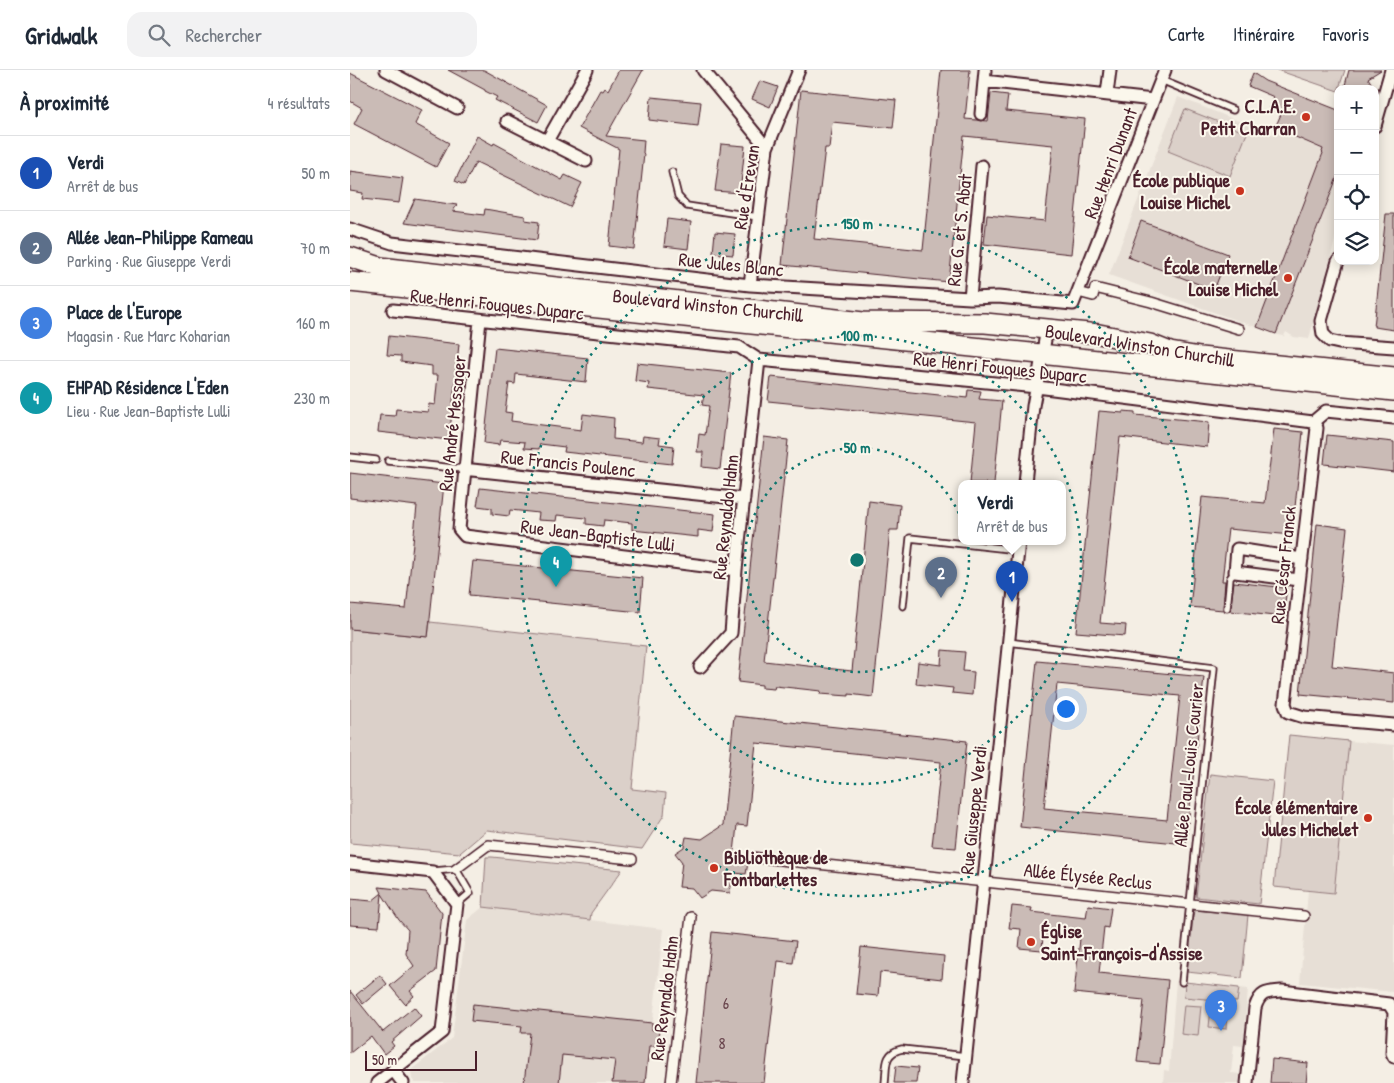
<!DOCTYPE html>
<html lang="fr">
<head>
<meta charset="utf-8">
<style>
  :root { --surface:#fff; --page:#f2f2f3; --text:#1f2937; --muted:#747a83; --line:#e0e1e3; --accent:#db2777 }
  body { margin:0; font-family:"Patrick Hand",sans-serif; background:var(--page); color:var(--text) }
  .controls { position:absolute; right:15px; top:15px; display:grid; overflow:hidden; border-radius:10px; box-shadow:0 2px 12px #0003 }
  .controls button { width:45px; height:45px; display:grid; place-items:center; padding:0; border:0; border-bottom:1px solid var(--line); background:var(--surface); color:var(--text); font:25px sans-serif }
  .scale { position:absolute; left:15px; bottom:12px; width:112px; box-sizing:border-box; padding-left:5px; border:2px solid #4a1f2b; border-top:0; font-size:14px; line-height:18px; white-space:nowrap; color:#4a1f2b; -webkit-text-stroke:4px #fbf7ec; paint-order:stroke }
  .you { position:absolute; left:715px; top:638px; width:18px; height:18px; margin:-12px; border:4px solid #fff; border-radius:50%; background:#1a73e8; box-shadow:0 0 0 8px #1a73e833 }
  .badge { display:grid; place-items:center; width:32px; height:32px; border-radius:50%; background:var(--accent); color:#fff; font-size:16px; font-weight:700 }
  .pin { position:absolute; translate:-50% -41px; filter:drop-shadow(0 1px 2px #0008) }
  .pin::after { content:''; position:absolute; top:26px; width:18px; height:15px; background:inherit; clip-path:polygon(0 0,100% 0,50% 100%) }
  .popup { position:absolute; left:608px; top:410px; width:108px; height:65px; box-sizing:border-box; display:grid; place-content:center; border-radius:10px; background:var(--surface); filter:drop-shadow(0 1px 4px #0005); font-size:16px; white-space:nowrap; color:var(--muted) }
  .popup b { font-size:19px; color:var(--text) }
  .popup::after { content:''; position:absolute; left:50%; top:100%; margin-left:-10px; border:10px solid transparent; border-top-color:var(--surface) }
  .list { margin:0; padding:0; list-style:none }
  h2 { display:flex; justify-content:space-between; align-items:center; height:65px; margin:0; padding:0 20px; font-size:21px }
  h2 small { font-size:16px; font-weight:400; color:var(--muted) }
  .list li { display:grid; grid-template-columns:32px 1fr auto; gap:15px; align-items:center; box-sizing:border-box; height:75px; padding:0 20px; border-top:1px solid var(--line) }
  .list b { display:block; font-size:19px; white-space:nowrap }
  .list p { margin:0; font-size:16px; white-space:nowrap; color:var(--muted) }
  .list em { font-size:16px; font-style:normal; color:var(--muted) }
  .icon { flex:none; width:28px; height:28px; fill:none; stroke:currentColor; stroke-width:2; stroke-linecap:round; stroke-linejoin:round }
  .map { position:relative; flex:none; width:1044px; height:1013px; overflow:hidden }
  header { display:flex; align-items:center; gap:30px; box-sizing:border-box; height:70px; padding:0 25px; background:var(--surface); border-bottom:1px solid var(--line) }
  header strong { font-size:24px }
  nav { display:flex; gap:28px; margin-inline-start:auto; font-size:18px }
  .search { width:350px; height:45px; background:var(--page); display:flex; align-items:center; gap:12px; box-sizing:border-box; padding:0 18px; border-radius:15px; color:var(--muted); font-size:19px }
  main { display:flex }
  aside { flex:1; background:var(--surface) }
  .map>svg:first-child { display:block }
</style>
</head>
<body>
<header>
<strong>Gridwalk</strong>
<div class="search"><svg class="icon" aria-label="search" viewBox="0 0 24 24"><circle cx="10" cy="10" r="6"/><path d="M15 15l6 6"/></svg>Rechercher</div>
<nav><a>Carte</a><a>Itinéraire</a><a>Favoris</a></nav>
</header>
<main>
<aside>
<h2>À proximité<small>4 résultats</small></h2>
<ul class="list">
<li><span class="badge" style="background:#1a4fb4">1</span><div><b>Verdi</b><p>Arrêt de bus</p></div><em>50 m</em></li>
<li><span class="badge" style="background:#5c6f8a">2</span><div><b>Allée Jean-Philippe Rameau</b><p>Parking · Rue Giuseppe Verdi</p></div><em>70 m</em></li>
<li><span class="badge" style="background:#3f7fe0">3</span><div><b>Place de l'Europe</b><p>Magasin · Rue Marc Koharian</p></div><em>160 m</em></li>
<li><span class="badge" style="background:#0f9aa8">4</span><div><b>EHPAD Résidence L'Eden</b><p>Lieu · Rue Jean-Baptiste Lulli</p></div><em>230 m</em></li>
</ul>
</aside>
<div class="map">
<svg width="1044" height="1013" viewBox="0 0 1044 1013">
  <rect width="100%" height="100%" fill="#f4eee4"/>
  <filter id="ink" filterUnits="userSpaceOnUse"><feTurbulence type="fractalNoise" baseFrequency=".02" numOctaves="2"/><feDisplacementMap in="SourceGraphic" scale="10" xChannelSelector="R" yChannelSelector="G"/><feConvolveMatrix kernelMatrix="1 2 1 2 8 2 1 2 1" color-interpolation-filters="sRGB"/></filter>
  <g filter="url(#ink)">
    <path fill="#e7dfd6" d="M 828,27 L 924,65 L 925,58 L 967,77 L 988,84 L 988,159 L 959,269 L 944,267 L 936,262 L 934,266 L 928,265 L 759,205 Z
      M 999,671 L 1044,675 L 1044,922 L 950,913 L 958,821 L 984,823 Z
      M 133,837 L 313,859 L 302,959 L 309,960 L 307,976 L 299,976 L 296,1013 L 65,1013 L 62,1009 L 61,1000 L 102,968 L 117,850 Z
      M 826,911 L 835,912 L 834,927 L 887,932 L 889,918 L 898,919 L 893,976 L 884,975 L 881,1003 L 890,1004 L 889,1013 L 813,1013 L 814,1000 L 819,1001 Z"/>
    <path fill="#dbd0c9" stroke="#92787a" d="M 927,0 L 995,0 L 988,21 Z
      M 835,39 L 897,63 L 880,106 L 818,81 Z
      M 80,552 L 296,576 L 282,719 L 316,723 L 314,745 L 292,779 L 137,760 L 110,783 L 0,773 L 0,559 L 78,567 Z
      M 939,665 L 999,671 L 984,823 L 924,817 Z
      M 860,704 L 923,711 L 909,834 L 846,827 Z
      M 136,787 L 142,787 L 272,800 L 241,843 L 240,850 L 133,837 Z
      M 844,840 L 898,845 L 892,908 L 837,902 Z
      M 835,912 L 889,918 L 887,932 L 834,927 Z
      M 834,935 L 851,936 L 848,966 L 831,964 Z
      M 861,938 L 877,939 L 876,959 L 859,957 Z"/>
    <path fill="#cabbb6" stroke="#4a1f2b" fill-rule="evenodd" d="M 98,0 L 134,0 L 197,35 L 188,52 L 145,30 L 147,27 L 135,21 L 135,20 Z
      M 269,0 L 293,0 L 256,66 L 294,70 L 293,83 L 294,84 L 284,179 L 259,176 L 269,79 L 229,58 L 250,20 L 253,21 L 255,18 L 258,20 Z
      M 591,0 L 620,0 L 615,49 L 638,51 L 641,23 L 658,25 L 656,41 L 735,49 L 721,184 L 634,174 L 637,145 L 695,151 L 703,75 L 614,66 L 599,212 L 432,195 L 451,20 L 546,30 L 543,58 L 482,52 L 479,78 L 475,78 L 464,169 L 573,180 Z
      M 999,0 L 1031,0 L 1018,8 L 1025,19 L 994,19 Z
      M 0,3 L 72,40 L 65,54 L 99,73 L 86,97 L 4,54 L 12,38 L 0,31 Z
      M 903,3 L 915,11 L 988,40 L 988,105 L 926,264 L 907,257 L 973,83 L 972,82 L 973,79 L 925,58 L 931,44 L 919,38 L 924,27 L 898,16 Z
      M 410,11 L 428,17 L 420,37 L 402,29 Z
      M 301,27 L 351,32 L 348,56 L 299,50 Z
      M 127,66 L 143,75 L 144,73 L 212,110 L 215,105 L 232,113 L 220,137 L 126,92 L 114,115 L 105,111 Z
      M 371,74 L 395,76 L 390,123 L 365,121 Z
      M 0,101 L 53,108 L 49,133 L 12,129 L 13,123 L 0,121 Z
      M 65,129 L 107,135 L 103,141 L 134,145 L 135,139 L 175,146 L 175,150 L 189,152 L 187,170 L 54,153 Z
      M 1036,144 L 1044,144 L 1044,260 L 1024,257 Z
      M 317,149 L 341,152 L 338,179 L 314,176 Z
      M 791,151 L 878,184 L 864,220 L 778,187 Z
      M 365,162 L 385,164 L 383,185 L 363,183 Z
      M 39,266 L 109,274 L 99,370 L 28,362 L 30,345 L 45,346 L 46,339 L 78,342 L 79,334 L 85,335 L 88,305 L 82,305 L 82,296 L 51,292 L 51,286 L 37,285 Z
      M 145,278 L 238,288 L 236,312 L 166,304 L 165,314 L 159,313 L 155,342 L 162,343 L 161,351 L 231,360 L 233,344 L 264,348 L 263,369 L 292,372 L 293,366 L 310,368 L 309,374 L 324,376 L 322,394 L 214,382 L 215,377 L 190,374 L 189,379 L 174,378 L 175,372 L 150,370 L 149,375 L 134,373 Z
      M 287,293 L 381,303 L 370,399 L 352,397 L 353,382 L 347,382 L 349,364 L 355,365 L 359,336 L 352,335 L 354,325 L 298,319 L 299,313 L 285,311 Z
      M 421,307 L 617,328 L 618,320 L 631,321 L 629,329 L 652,331 L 644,413 L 620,413 L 626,352 L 418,331 Z
      M 749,341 L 773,343 L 773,341 L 785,342 L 785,345 L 859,352 L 857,377 L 770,367 L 750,553 L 776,555 L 775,566 L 726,562 Z
      M 924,359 L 953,362 L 942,465 L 878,459 L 872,511 L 875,511 L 873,540 L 840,537 L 852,427 L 915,433 Z
      M 977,365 L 1044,372 L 1044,402 L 974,394 Z
      M 414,367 L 438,370 L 414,591 L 502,601 L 519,431 L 550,435 L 548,460 L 540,460 L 523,627 L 499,624 L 499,626 L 470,624 L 471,621 L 425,616 L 424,619 L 412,618 L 412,615 L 388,612 Z
      M 0,403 L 94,414 L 78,567 L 0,559 L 0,534 L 56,539 L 67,436 L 0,428 Z
      M 130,418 L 365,444 L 363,462 L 348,460 L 348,467 L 282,460 L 282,453 L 254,450 L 253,456 L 236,454 L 236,448 L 207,445 L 206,451 L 188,450 L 189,443 L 160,440 L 159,446 L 142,444 L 142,438 L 127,436 Z
      M 967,454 L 997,458 L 982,596 L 1044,603 L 1044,633 L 950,624 Z
      M 123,491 L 293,508 L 290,542 L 119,525 Z
      M 884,512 L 937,518 L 933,547 L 880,541 Z
      M 592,580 L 615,582 L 613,601 L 624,602 L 622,625 L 602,623 L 603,618 L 566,614 L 568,592 L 591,595 Z
      M 687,591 L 854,607 L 836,774 L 670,757 ZM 707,614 L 830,626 L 817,750 L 694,738 Z
      M 384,646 L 617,671 L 606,778 L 582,776 L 591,692 L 406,673 L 397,756 L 387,755 L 384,783 L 392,784 L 398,793 L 396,804 L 383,803 L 380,823 L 361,821 L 350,828 L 342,818 L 329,817 L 332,792 L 325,783 L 334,777 L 336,767 L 352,769 L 373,755 Z
      M 29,817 L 76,822 L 92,843 L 86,901 L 60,921 L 64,926 L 55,934 L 40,916 L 64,896 L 56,884 L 58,860 L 49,850 L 32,824 L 29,857 L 0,855 L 0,829 L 22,831 L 32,823 Z
      M 738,835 L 761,838 L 758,858 L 754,857 L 749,903 L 818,910 L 810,994 L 787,992 L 794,930 L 724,923 L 730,869 L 693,865 L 692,880 L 669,878 L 671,859 L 659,858 L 662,836 L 682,838 L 681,842 L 736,848 Z
      M 362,862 L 446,871 L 443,893 L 428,891 L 414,1013 L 346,1013 Z
      M 511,877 L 594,886 L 592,909 L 530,902 L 528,926 L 506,924 Z
      M 30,905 L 37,914 L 13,934 L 6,925 Z
      M 0,921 L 33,962 L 64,937 L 71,946 L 41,972 L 44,976 L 34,984 L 21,966 L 0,983 Z
      M 123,934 L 302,953 L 302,960 L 309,960 L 307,976 L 299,976 L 295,1013 L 262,1013 L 265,990 L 212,985 L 209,1013 L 174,1013 L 180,963 L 171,963 L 172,956 L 121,951 Z
      M 922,989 L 958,993 L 956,1013 L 920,1013 Z
      M 546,996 L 568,998 L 566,1013 L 544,1013 Z"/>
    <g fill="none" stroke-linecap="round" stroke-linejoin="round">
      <defs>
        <path id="service" d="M 811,10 L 883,40
          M 322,102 L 328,126 L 337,136 L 408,147
          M 0,387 L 26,390
          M 38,391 L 113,399
          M 553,536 L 560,468 L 668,480
          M 877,538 L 880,508 L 885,502
          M 658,572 L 864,598 L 832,912
          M 84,801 L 106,799 L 120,823 L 107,834
          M 535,1013 C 537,997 533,983 552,979 L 616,986"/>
        <path id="pedestrian" d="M 728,222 L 743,226 L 745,218 L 801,232 L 889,259
          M 401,787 L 954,846
          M 106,799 L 138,775 L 282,789
          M 321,1013 L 341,847"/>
        <path id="minor" d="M 36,0 L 107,38
          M 353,0 L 417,78
          M 634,11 L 803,30
          M 757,24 L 760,0
          M 631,44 L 635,0
          M 157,51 L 236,91
          M 1025,56 L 1041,0
          M 197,71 L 237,0
          M 0,159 L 42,173 L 400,215 L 620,228 L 648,227 L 723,234 L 815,0
          M 988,191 L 971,251 L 973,264 L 980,271 L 989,273 L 1044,277
          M 400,215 L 417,78 L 449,0
          M 620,228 L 632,96
          M 43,240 L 389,277 L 409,290 L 687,317 L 963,352
          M 130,250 L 109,459 L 115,466 L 386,500
          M 963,352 L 967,358 L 935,634 L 938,642 L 954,647 L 1044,655
          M 963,352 L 976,341 L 1044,348
          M 113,399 L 394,429
          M 675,413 L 683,336 L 697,259
          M 949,510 L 885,502 L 887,479 L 952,489
          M 350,597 L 381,563 L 386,500 L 409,290
          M 0,793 L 83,802 L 107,834 L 92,962 L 27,1013
          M 43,1000 L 53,1013
          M 613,1013 L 669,471
          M 897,1013 L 905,938 C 910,922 916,922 932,921 L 1039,934 L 1044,942 L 1042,983 L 1044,987"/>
        <path id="primary" d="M 0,187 L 30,197 L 513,252 L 635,253 L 749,264 L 800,274 L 820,282 L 850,287 L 1044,307
          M 0,212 L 1044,321"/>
      </defs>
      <use href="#service" stroke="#4a1f2b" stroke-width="9"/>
      <use href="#pedestrian" stroke="#4a1f2b" stroke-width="12"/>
      <use href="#minor" stroke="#4a1f2b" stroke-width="15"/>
      <use href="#primary" stroke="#4a1f2b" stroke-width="22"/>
      <use href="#service" stroke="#fbf7ec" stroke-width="5.5"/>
      <use href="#pedestrian" stroke="#fbf7ec" stroke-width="9"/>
      <use href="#minor" stroke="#fbf7ec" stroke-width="11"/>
      <use href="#primary" stroke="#fbf7ec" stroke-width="19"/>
    </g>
  </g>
  <g fill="none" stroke="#0f766e" stroke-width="2.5" stroke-dasharray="2.5 5">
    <circle cx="507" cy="490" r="112"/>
    <circle cx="507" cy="490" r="224"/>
    <circle cx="507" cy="490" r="336"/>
  </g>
  <g fill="#c8321e" stroke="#fbf7ec" stroke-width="2">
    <circle cx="956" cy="47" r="5"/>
    <circle cx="890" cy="121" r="5"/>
    <circle cx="938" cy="208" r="5"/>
    <circle cx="1018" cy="748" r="5"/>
    <circle cx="364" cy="798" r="5"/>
    <circle cx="681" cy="872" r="5"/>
  </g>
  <g text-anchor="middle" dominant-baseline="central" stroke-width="4" stroke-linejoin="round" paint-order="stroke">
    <g font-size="16" fill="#6a464e">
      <text x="376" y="933">6</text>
      <text x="372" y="973">8</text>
    </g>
    <g font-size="19" font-weight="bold" fill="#4a1f2b" stroke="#fbf7ec" text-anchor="end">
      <text x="946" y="36">C.L.A.E.<tspan x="946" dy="22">Petit Charran</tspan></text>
      <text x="880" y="110">École publique<tspan x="880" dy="22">Louise Michel</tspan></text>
      <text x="928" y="197">École maternelle<tspan x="928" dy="22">Louise Michel</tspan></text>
      <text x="1008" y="737">École élémentaire<tspan x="1008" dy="22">Jules Michelet</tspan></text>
      <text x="374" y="787" text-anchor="start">Bibliothèque de<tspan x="374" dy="22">Fontbarlettes</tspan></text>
      <text x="691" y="861" text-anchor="start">Église<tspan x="691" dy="22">Saint-François-d'Assise</tspan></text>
    </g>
    <g font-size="19" fill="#4a1f2b" stroke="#fbf7ec">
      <text transform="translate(760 93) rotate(-69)">Rue Henri Dunant</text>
      <text transform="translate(396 117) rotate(-81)">Rue d'Erevan</text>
      <text transform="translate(609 160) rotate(-84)">Rue G. et S. Abat</text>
      <text transform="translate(381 194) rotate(6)">Rue Jules Blanc</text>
      <text transform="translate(147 234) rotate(6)">Rue Henri Fouques Duparc</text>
      <text transform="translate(358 235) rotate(6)">Boulevard Winston Churchill</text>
      <text transform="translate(790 275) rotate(9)">Boulevard Winston Churchill</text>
      <text transform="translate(650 297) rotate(6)">Rue Henri Fouques Duparc</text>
      <text transform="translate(102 353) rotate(-84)">Rue André Messager</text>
      <text transform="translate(218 393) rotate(6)">Rue Francis Poulenc</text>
      <text transform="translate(375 447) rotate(-84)">Rue Reynaldo Hahn</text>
      <text transform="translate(248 465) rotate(7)">Rue Jean-Baptiste Lulli</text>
      <text transform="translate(933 495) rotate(-84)">Rue César Franck</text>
      <text transform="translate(838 695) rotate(-84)">Allée Paul-Louis Courier</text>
      <text transform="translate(623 740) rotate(-84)">Rue Giuseppe Verdi</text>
      <text transform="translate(738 806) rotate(6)">Allée Élysée Reclus</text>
      <text transform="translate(314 928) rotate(-83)">Rue Reynaldo Hahn</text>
    </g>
  </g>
  <circle cx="507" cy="490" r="8" fill="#0f766e" stroke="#fbf7ec" stroke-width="2.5"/>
  <g font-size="15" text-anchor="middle" font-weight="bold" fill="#0f766e" stroke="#fbf7ec" stroke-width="4" stroke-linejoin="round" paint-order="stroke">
    <text x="507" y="159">150 m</text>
    <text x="507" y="271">100 m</text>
    <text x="507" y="383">50 m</text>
  </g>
</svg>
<div class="controls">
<button>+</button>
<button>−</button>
<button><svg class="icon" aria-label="locate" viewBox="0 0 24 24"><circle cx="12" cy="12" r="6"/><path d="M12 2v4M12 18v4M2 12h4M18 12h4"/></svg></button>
<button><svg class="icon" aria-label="layers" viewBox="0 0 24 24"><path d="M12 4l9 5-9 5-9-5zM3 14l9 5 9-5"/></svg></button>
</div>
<div class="scale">50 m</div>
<div class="you"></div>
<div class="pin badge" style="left:662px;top:532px;background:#1a4fb4">1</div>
<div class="popup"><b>Verdi</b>Arrêt de bus</div>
<div class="pin badge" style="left:591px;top:528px;background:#5c6f8a">2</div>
<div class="pin badge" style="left:871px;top:961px;background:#3f7fe0">3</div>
<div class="pin badge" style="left:206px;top:517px;background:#0f9aa8">4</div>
</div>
</main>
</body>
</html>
